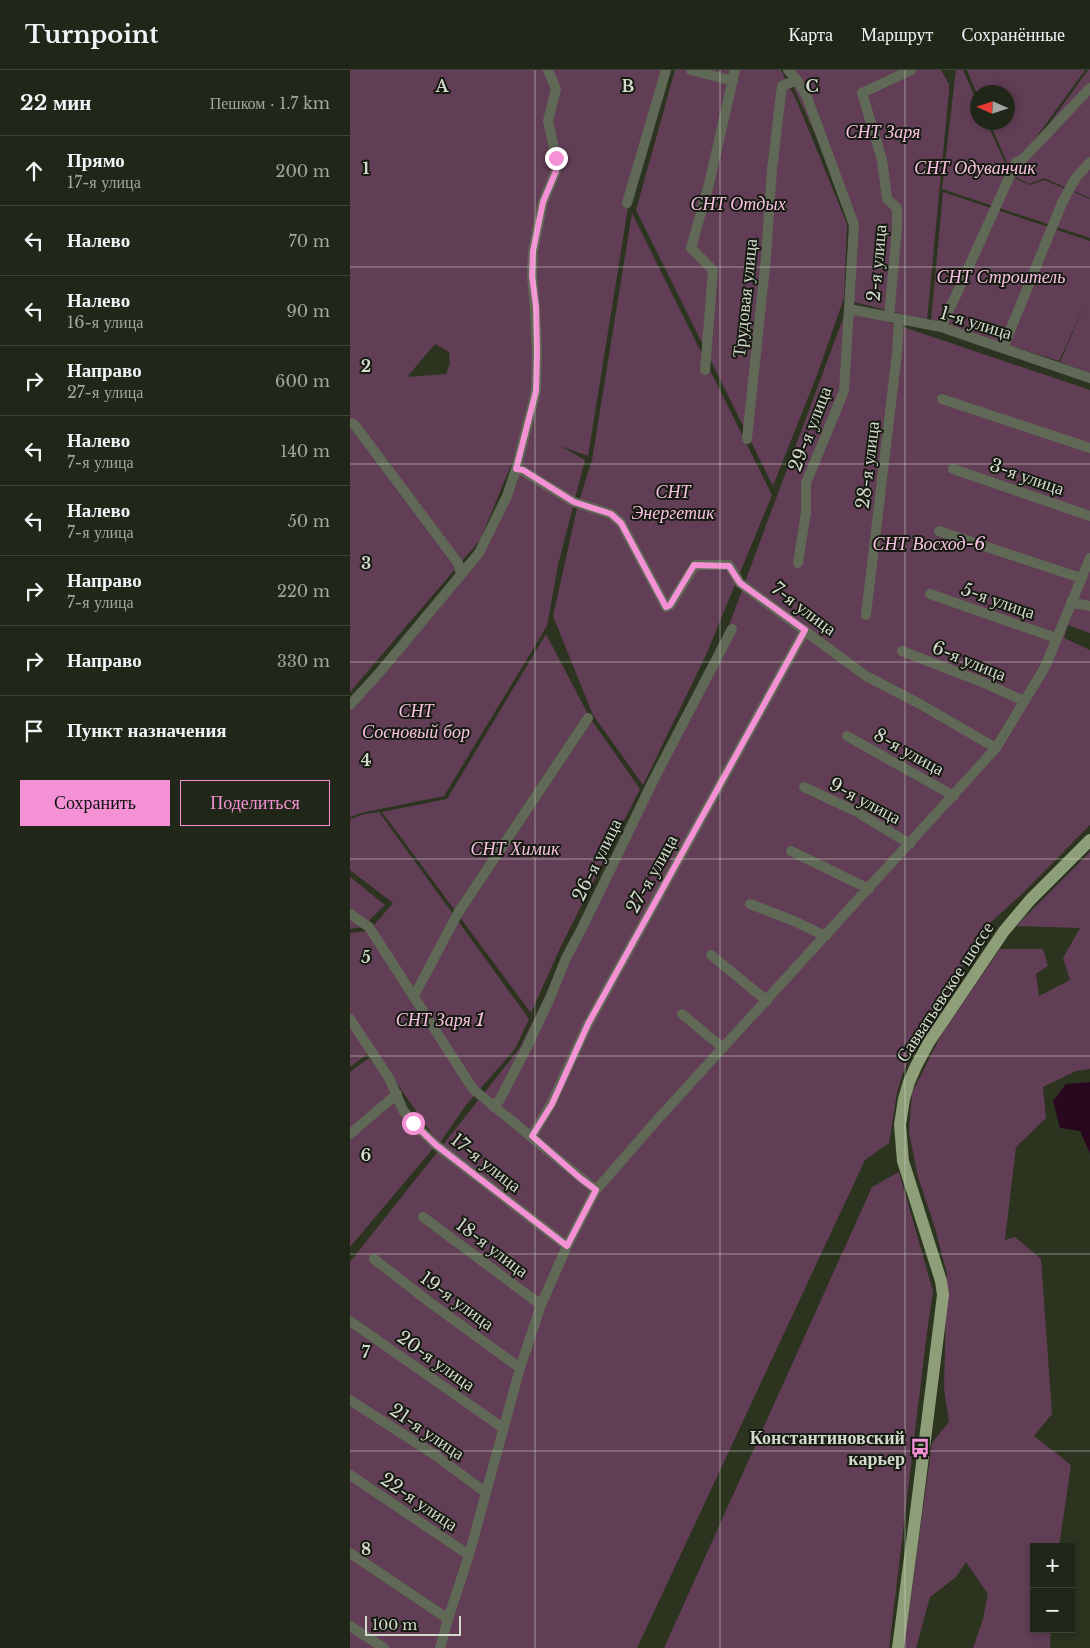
<!DOCTYPE html>
<html lang="ru">
<head>
<meta charset="utf-8">
<style>
  :root { --surface:#212718; --page:#292f21; --text:#f1f3f6; --muted:#a2a5a2; --line:#3e4437; --accent:#f491d4 }
  body { margin:0; font-family:"Libre Baskerville",serif; background:var(--page); color:var(--text) }
  .controls { position:absolute; right:15px; bottom:15px; display:grid; overflow:hidden; border-radius:0px; box-shadow:0 2px 8px #0003 }
  .controls button { width:45px; height:45px; display:grid; place-items:center; padding:0; border:0; border-bottom:1px solid var(--line); background:var(--surface); color:var(--text); font:25px sans-serif }
  .compass { position:absolute; left:620px; top:15px; width:45px; height:45px; border-radius:50%; background:var(--surface); box-shadow:0 2px 8px #0003; rotate:273deg }
  .scale { position:absolute; left:15px; bottom:12px; width:96px; box-sizing:border-box; padding-left:5px; border:2px solid #d3d9cd; border-top:0; font-size:14px; line-height:18px; white-space:nowrap; color:#d3d9cd; -webkit-text-stroke:4px #161a11; paint-order:stroke }
  .stop { position:absolute; width:15px; height:15px; margin:-11px; border:4px solid #f491d4; border-radius:50%; background:#fff }
  .stop.end { background:#f491d4; border-color:#fff; box-shadow:0 1px 5px #0008 }
  .list { margin:0; padding:0; list-style:none }
  h2 { display:flex; justify-content:space-between; align-items:center; height:65px; margin:0; padding:0 20px; font-size:21px }
  h2 small { font-size:16px; font-weight:400; color:var(--muted) }
  .list li { display:grid; grid-template-columns:32px 1fr auto; gap:15px; align-items:center; box-sizing:border-box; height:70px; padding:0 20px; border-top:1px solid var(--line) }
  .list b { display:block; font-size:19px; white-space:nowrap }
  .list p { margin:0; font-size:16px; white-space:nowrap; color:var(--muted) }
  .list em { font-size:16px; font-style:normal; color:var(--muted) }
  .actions { display:flex; gap:10px; padding:15px 20px }
  .actions a { flex:1; padding:11px 0; border:1px solid var(--accent); border-radius:0px; text-align:center; font-size:18px; color:var(--accent) }
  .actions .main { background:var(--accent); color:#111 }
  .icon { flex:none; width:28px; height:28px; fill:none; stroke:currentColor; stroke-width:2; stroke-linecap:round; stroke-linejoin:round }
  .map { position:relative; flex:none; width:740px; height:1578px; overflow:hidden }
  header { display:flex; align-items:center; gap:30px; box-sizing:border-box; height:70px; padding:0 25px; background:var(--surface); border-bottom:1px solid var(--line) }
  header strong { font-size:24px }
  nav { display:flex; gap:28px; margin-inline-start:auto; font-size:18px }
  main { display:flex }
  aside { flex:1; background:var(--surface) }
  .map>svg:first-child { display:block }
</style>
</head>
<body>
<header>
<strong>Turnpoint</strong>
<nav><a>Карта</a><a>Маршрут</a><a>Сохранённые</a></nav>
</header>
<main>
<aside>
<h2>22 мин<small>Пешком · 1.7 km</small></h2>
<ul class="list">
<li><svg class="icon" aria-label="ahead" viewBox="0 0 24 24"><path d="M12 20V5M6 11l6-6 6 6"/></svg><div><b>Прямо</b><p>17-я улица</p></div><em>200 m</em></li>
<li><svg class="icon" aria-label="left" viewBox="0 0 24 24"><path d="M17 20v-9H6M10 6l-5 5 5 5"/></svg><div><b>Налево</b></div><em>70 m</em></li>
<li><svg class="icon" aria-label="left" viewBox="0 0 24 24"><path d="M17 20v-9H6M10 6l-5 5 5 5"/></svg><div><b>Налево</b><p>16-я улица</p></div><em>90 m</em></li>
<li><svg class="icon" aria-label="right" viewBox="0 0 24 24"><path d="M7 20v-9h11M14 6l5 5-5 5"/></svg><div><b>Направо</b><p>27-я улица</p></div><em>600 m</em></li>
<li><svg class="icon" aria-label="left" viewBox="0 0 24 24"><path d="M17 20v-9H6M10 6l-5 5 5 5"/></svg><div><b>Налево</b><p>7-я улица</p></div><em>140 m</em></li>
<li><svg class="icon" aria-label="left" viewBox="0 0 24 24"><path d="M17 20v-9H6M10 6l-5 5 5 5"/></svg><div><b>Налево</b><p>7-я улица</p></div><em>50 m</em></li>
<li><svg class="icon" aria-label="right" viewBox="0 0 24 24"><path d="M7 20v-9h11M14 6l5 5-5 5"/></svg><div><b>Направо</b><p>7-я улица</p></div><em>220 m</em></li>
<li><svg class="icon" aria-label="right" viewBox="0 0 24 24"><path d="M7 20v-9h11M14 6l5 5-5 5"/></svg><div><b>Направо</b></div><em>330 m</em></li>
<li><svg class="icon" aria-label="arrive" viewBox="0 0 24 24"><path d="M6 21V4h12l-3 4 3 4H6"/></svg><div><b>Пункт назначения</b></div></li>
</ul>
<div class="actions"><a class="main">Сохранить</a><a>Поделиться</a></div>
</aside>
<div class="map">
<svg width="740" height="1578" viewBox="0 0 740 1578">
  <rect width="100%" height="100%" fill="#2c3420"/>
  <path fill="#613e55" fill-rule="evenodd" d="M 0,0 L 319,0 L 278,138 L 238,386 L 210,376 L 235,390 L 208,495 L 197,556 L 94,726 L 11,743 L 0,747 L 0,630 L 134,483 L 174,364 L 130,470 L 0,622 ZM 85,274 L 99,282 L 100,293 L 96,304 L 57,307 Z
    M 325,0 L 431,0 L 448,34 L 497,154 L 494,228 L 467,305 L 423,416 L 286,140 Z
    M 436,0 L 591,0 L 599,14 L 599,21 L 577,250 L 500,231 L 502,145 Z
    M 606,0 L 613,0 L 627,32 L 628,52 L 637,53 L 661,106 L 679,115 L 694,110 L 740,129 L 740,168 L 592,119 Z
    M 617,0 L 735,0 L 661,102 L 640,53 L 658,52 L 658,22 L 628,22 L 627,24 Z
    M 738,0 L 740,0 L 740,128 L 694,108 L 679,114 L 662,105 Z
    M 593,122 L 740,171 L 740,303 L 710,292 L 736,233 L 709,291 L 581,251 Z
    M 282,143 L 422,425 L 356,585 L 293,715 L 243,645 L 203,546 L 228,434 L 242,390 Z
    M 497,238 L 740,320 L 740,563 L 718,555 L 714,568 L 740,580 L 740,755 L 673,823 L 628,864 L 616,886 L 609,907 L 559,990 L 552,1005 L 547,1023 L 539,1073 L 515,1090 L 287,1578 L 0,1578 L 0,1192 L 169,979 L 379,555 Z
    M 196,564 L 240,648 L 290,719 L 211,876 L 181,943 L 32,742 L 97,729 Z
    M 29,742 L 179,949 L 165,979 L 116,1035 L 89,1074 L 0,946 L 0,863 L 19,861 L 43,833 L 0,800 L 0,749 L 15,744 Z
    M 740,782 L 740,999 L 726,1001 L 693,1017 L 696,1048 L 666,1077 L 655,1170 L 665,1167 L 691,1189 L 702,1344 L 684,1366 L 721,1395 L 709,1477 L 684,1477 L 684,1559 L 701,1559 L 700,1578 L 623,1578 L 633,1549 L 638,1524 L 616,1492 L 606,1507 L 580,1527 L 566,1578 L 554,1578 L 582,1373 L 599,1352 L 594,1318 L 597,1204 L 585,1158 L 568,1107 L 559,1062 L 562,1023 L 591,965 L 650,879 L 693,879 L 698,896 L 686,904 L 689,926 L 720,910 L 713,888 L 730,858 L 666,856 Z
    M 0,807 L 35,835 L 12,857 L 0,859 Z
    M 0,952 L 20,982 L 0,997 Z
    M 19,988 L 86,1075 L 0,1177 L 0,1002 Z
    M 549,1102 L 583,1221 L 577,1262 L 539,1578 L 314,1578 L 522,1117 Z"/>
  <path fill="#28071f" d="M 740,1012 L 740,1083 L 730,1061 L 710,1058 L 703,1031 L 716,1014 Z"/>
  <g fill="none" stroke-linecap="round" stroke-linejoin="round">
    <path stroke="#606856" stroke-width="10" d="M 341,0 L 383,11
      M 438,0 L 447,10 L 457,27 L 504,155 L 494,321 L 456,413 L 456,442 L 448,493
      M 277,133 L 316,0
      M 499,239 L 591,257 L 740,308
      M 539,247 L 547,158 L 547,138 L 537,129 L 532,90 L 512,23 L 561,0
      M 591,257 L 607,223 L 666,92 L 672,90 L 740,18
      M 653,278 L 712,133 L 725,109 L 740,92
      M 355,300 L 363,200 L 341,178 L 359,114 L 385,0
      M 592,329 L 740,378
      M 0,353 L 4,354 L 108,493 L 111,504
      M 397,369 L 416,187 L 422,99 L 432,16 L 447,10
      M 166,399 L 173,401 L 224,432 L 261,444 L 271,453 L 316,537 L 320,535 L 345,495 L 379,495 L 390,513 L 516,606 L 570,634 L 646,678
      M 603,399 L 740,446
      M 589,461 L 731,508
      M 580,524 L 706,568
      M 721,532 L 740,536
      M 516,545 L 547,283 L 549,249
      M 552,581 L 632,612 L 674,631
      M 0,635 L 30,602 L 129,483 L 157,426 L 166,399 L 186,321 L 187,283 L 185,237 L 182,206 L 183,181 L 193,132 L 206,101 L 206,88 L 198,51 L 206,19 L 198,0
      M 497,666 L 604,726
      M 454,717 L 507,742 L 560,774
      M 441,781 L 519,819
      M 400,834 L 444,851 L 471,864 L 477,865
      M 0,844 L 19,857 L 123,1019 L 246,1120
      M 361,885 L 417,931
      M 64,926 L 108,843 L 238,648
      M 332,944 L 373,978
      M 0,949 L 39,1008 L 53,1040 L 63,1053 L 86,1075 L 217,1176
      M 144,1037 L 150,1029 L 176,979 L 200,928 L 216,888 L 232,858 L 303,711 L 382,559
      M 0,1064 L 47,1024
      M 182,1066 L 201,1034 L 238,954 L 455,560
      M 73,1147 L 191,1235
      M 24,1189 L 82,1234 L 170,1298
      M 0,1251 L 153,1358
      M 0,1330 L 85,1385 L 135,1422
      M 0,1405 L 119,1485
      M 0,1483 L 98,1549
      M 0,1556 L 34,1578
      M 90,1578 L 98,1549 L 119,1485 L 170,1298 L 191,1235 L 217,1176 L 246,1120 L 307,1050 L 646,678 L 695,597 L 740,488"/>
    <path stroke="#8e9e79" stroke-width="12" d="M 548,1578 L 566,1442 L 593,1225 L 591,1211 L 553,1091 L 550,1055 L 554,1029 L 559,1012 L 566,996 L 579,972 L 654,861 L 681,829 L 740,770"/>
  </g>
  <g fill="none" stroke-linecap="round" stroke-linejoin="round">
    <path stroke="#f491d4" stroke-width="6" d="M 63,1053 L 86,1075 L 217,1176 L 246,1120 L 230,1108 L 182,1066 L 202,1034 L 238,954 L 455,560 L 390,513 L 379,496 L 344,495 L 320,535 L 316,537 L 271,453 L 261,444 L 224,432 L 173,400 L 166,399 L 186,321 L 187,283 L 186,237 L 182,206 L 183,181 L 193,132 L 206,101 L 206,88"/>
  </g>
  <path fill="none" stroke="#d3d9cd" stroke-width="1" stroke-opacity="0.55" d="M 185,0 L 185,1578M 370,0 L 370,1578M 555,0 L 555,1578M 0,197 L 740,197M 0,394 L 740,394M 0,592 L 740,592M 0,789 L 740,789M 0,986 L 740,986M 0,1184 L 740,1184M 0,1381 L 740,1381"/>
  <defs>
    <symbol id="bus-bare" viewBox="-9 -9 18 18"><path d="M-5-6H5V4H4V6H2V4H-2V6H-4V4H-5ZM-3.5-4V0h7V-4ZM-3.5 1.2v1.5H-2V1.2ZM2 1.2v1.5H3.5V1.2Z" fill="#f491d4" stroke="#161a11" stroke-width="2.5" paint-order="stroke"/></symbol>
  </defs>
  <g fill-rule="evenodd">
    <use href="#bus-bare" x="556" y="1364" width="28" height="28"/>
  </g>
  <g text-anchor="middle" dominant-baseline="central" stroke-width="4" stroke-linejoin="round" paint-order="stroke">
    <g font-size="18" font-style="italic" fill="#f8c1e4" stroke="#161a11">
      <text x="533" y="62">СНТ Заря</text>
      <text x="625" y="98">СНТ Одуванчик</text>
      <text x="388" y="134">СНТ Отдых</text>
      <text x="651" y="207">СНТ Строитель</text>
      <text x="323" y="422">СНТ<tspan x="323" dy="21">Энергетик</tspan></text>
      <text x="579" y="474">СНТ Восход-6</text>
      <text x="66" y="641">СНТ<tspan x="66" dy="21">Сосновый бор</tspan></text>
      <text x="165" y="779">СНТ Химик</text>
      <text x="90" y="950">СНТ Заря 1</text>
    </g>
    <g font-size="18" fill="#d3d9cd" stroke="#161a11">
      <text transform="translate(527 193) rotate(-85)">2-я улица</text>
      <text transform="translate(395 228) rotate(-84)">Трудовая улица</text>
      <text transform="translate(626 253) rotate(17)">1-я улица</text>
      <text transform="translate(460 359) rotate(-69)">29-я улица</text>
      <text transform="translate(518 395) rotate(-83)">28-я улица</text>
      <text transform="translate(677 407) rotate(19)">3-я улица</text>
      <text transform="translate(648 531) rotate(19)">5-я улица</text>
      <text transform="translate(454 539) rotate(37)">7-я улица</text>
      <text transform="translate(619 591) rotate(22)">6-я улица</text>
      <text transform="translate(559 682) rotate(29)">8-я улица</text>
      <text transform="translate(515 731) rotate(28)">9-я улица</text>
      <text transform="translate(247 790) rotate(-64)">26-я улица</text>
      <text transform="translate(302 804) rotate(-61)">27-я улица</text>
      <text transform="translate(595 922) rotate(-57)">Савватьевское шоссе</text>
      <text transform="translate(136 1093) rotate(38)">17-я улица</text>
      <text transform="translate(142 1178) rotate(37)">18-я улица</text>
      <text transform="translate(107 1231) rotate(36)">19-я улица</text>
      <text transform="translate(86 1291) rotate(35)">20-я улица</text>
      <text transform="translate(77 1362) rotate(34)">21-я улица</text>
      <text transform="translate(69 1432) rotate(34)">22-я улица</text>
    </g>
    <g font-size="18" font-weight="bold" fill="#d3d9cd" stroke="#161a11" text-anchor="end">
      <text x="555" y="1368">Константиновский<tspan x="555" dy="21">карьер</tspan></text>
    </g>
  </g>
  <g font-size="16" text-anchor="middle" font-weight="bold" fill="#d3d9cd" stroke="#161a11" stroke-width="4" stroke-linejoin="round" paint-order="stroke">
    <text x="92" y="22">A</text>
    <text x="278" y="22">B</text>
    <text x="462" y="22">C</text>
    <text x="16" y="104">1</text>
    <text x="16" y="302">2</text>
    <text x="16" y="499">3</text>
    <text x="16" y="696">4</text>
    <text x="16" y="893">5</text>
    <text x="16" y="1091">6</text>
    <text x="16" y="1288">7</text>
    <text x="16" y="1485">8</text>
  </g>
</svg>
<div class="controls">
<button>+</button>
<button>−</button>
</div>
<svg class="compass" viewBox="-18 -18 36 36"><path d="M0-13l5 13h-10z" fill="#e53935"/><path d="M0 13l5-13h-10z" fill="#a2a5a2"/></svg>
<div class="scale">100 m</div>
<div class="stop" style="left:63px;top:1053px"></div>
<div class="stop end" style="left:206px;top:88px"></div>
</div>
</main>
</body>
</html>
